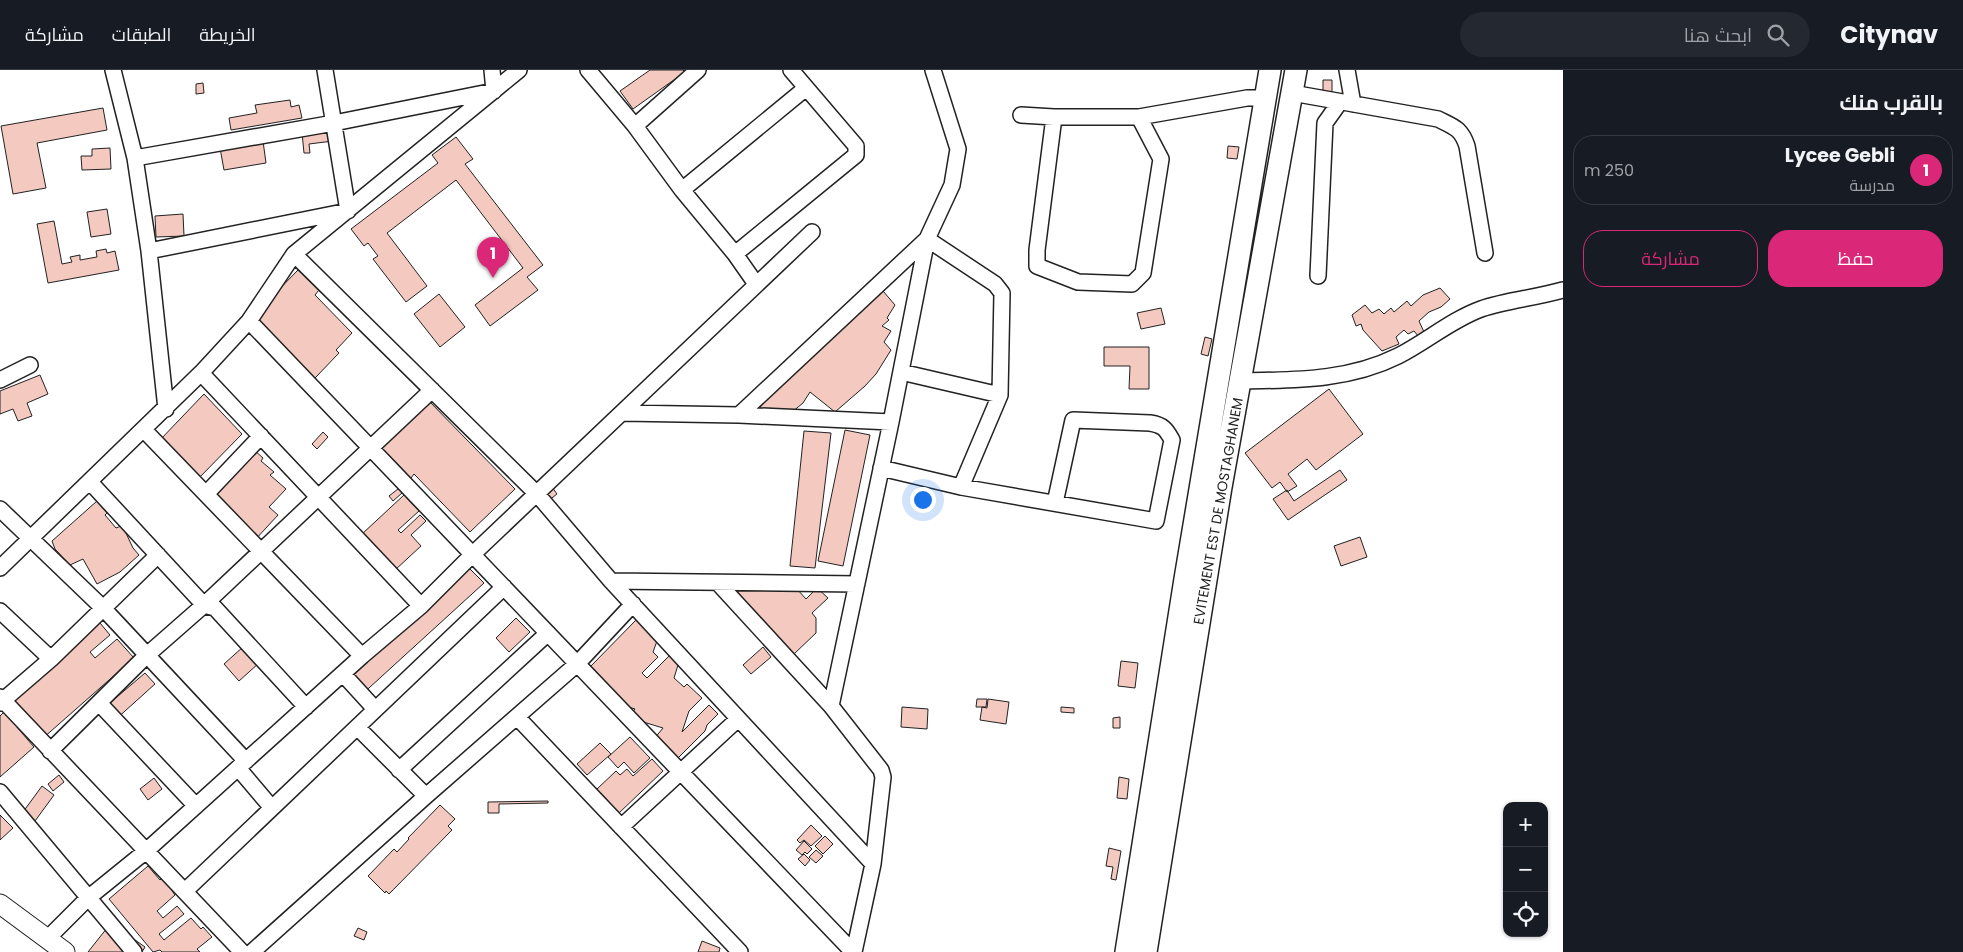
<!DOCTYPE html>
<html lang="ar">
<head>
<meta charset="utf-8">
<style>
  :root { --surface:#171b24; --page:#242831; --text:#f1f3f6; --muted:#9ea1a6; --line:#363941; --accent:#db2777 }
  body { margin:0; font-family:Poppins,Cairo,sans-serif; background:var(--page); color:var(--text); direction:rtl }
  .controls { position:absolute; right:15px; bottom:15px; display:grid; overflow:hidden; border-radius:10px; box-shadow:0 1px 4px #0004 }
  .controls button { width:45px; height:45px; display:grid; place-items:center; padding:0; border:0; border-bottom:1px solid var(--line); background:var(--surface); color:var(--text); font:25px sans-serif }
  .you { position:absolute; left:922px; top:429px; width:18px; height:18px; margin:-12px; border:4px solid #fff; border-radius:50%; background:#1a73e8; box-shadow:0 0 0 8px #1a73e833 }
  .badge { display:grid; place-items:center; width:32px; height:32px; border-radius:50%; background:var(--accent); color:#fff; font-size:16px; font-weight:700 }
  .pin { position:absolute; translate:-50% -41px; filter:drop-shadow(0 1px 2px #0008) }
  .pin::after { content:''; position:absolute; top:26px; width:18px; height:15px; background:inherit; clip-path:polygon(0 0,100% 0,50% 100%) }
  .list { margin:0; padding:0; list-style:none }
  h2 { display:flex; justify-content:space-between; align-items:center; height:65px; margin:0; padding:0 20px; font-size:21px }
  h2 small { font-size:16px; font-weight:400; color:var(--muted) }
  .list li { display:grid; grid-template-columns:32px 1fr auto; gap:15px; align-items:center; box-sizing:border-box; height:70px; margin:0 10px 10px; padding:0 10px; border:1px solid var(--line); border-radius:20px }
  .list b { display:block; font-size:19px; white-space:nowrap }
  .list p { margin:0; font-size:16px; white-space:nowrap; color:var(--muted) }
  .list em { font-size:16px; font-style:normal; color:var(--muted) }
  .actions { display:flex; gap:10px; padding:15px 20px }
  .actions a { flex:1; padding:11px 0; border:1px solid var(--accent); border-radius:20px; text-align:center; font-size:18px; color:var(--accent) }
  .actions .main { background:var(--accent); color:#fff }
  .icon { flex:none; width:28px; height:28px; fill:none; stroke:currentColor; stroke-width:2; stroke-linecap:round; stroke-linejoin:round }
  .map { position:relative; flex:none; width:1563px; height:882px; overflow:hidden; direction:ltr }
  header { display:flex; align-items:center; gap:30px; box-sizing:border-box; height:70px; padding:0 25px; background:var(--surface); border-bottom:1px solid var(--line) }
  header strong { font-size:24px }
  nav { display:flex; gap:28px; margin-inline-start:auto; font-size:18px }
  .search { width:350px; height:45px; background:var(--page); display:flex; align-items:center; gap:12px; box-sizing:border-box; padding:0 18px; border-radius:28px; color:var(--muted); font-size:19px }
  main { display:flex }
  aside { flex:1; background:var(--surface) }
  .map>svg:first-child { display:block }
</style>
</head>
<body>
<header>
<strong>Citynav</strong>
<div class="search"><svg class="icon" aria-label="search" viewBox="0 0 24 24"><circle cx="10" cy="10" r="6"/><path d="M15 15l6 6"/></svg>ابحث هنا</div>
<nav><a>الخريطة</a><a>الطبقات</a><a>مشاركة</a></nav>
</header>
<main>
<aside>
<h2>بالقرب منك<small></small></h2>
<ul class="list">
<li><span class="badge">1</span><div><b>Lycee Gebli</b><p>مدرسة</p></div><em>250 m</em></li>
</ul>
<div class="actions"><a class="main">حفظ</a><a>مشاركة</a></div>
</aside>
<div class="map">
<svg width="1563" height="882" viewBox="0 0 1563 882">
  <rect width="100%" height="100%" fill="#fff"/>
  <path fill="#f3c9c0" stroke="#222" d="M 650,0 L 683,0 L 685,2 L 633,39 L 620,21 Z
    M 1323,10 L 1332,10 L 1332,22 L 1323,22 Z
    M 203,13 L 204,23 L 196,24 L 196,14 Z
    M 290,30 L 291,37 L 299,35 L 302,48 L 231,60 L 229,48 L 257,43 L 255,35 Z
    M 103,38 L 107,60 L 37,73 L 46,118 L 13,124 L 1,56 Z
    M 332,59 L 333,71 L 309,74 L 310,83 L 304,83 L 302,63 Z
    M 456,67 L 473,89 L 465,94 L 543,195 L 527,207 L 538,220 L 490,256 L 475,235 L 523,198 L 456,110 L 387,163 L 427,216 L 406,232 L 373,189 L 378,186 L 368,173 L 364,176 L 351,159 L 438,93 L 432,85 Z
    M 263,71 L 266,93 L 224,100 L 220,78 Z
    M 1228,76 L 1239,77 L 1237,89 L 1227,88 Z
    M 110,78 L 111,99 L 82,100 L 81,86 L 92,86 L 92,79 Z
    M 107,139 L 111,164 L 91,167 L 87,142 Z
    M 183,144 L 184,166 L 156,167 L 155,146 Z
    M 54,151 L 62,194 L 72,192 L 70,187 L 80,185 L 80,190 L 97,187 L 96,181 L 106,179 L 107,183 L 115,181 L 119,200 L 48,213 L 37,154 Z
    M 298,200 L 319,220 L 315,225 L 352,263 L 336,280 L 339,283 L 315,308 L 252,247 Z
    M 1440,218 L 1450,229 L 1441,237 L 1429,242 L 1419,251 L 1424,262 L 1419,267 L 1414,261 L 1408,264 L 1404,260 L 1396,267 L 1399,274 L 1382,281 L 1363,260 L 1361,254 L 1356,256 L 1352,245 L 1365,235 L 1372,243 L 1379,239 L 1384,244 L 1391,238 L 1394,242 L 1407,231 L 1411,236 L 1423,225 Z
    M 883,221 L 895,235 L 887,248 L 889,250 L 882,256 L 891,261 L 884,272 L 891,280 L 876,304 L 865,316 L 835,342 L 810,322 L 803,333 L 786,347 L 770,338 L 761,345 L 752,340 L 786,305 Z
    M 439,224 L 465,257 L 440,277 L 414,244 Z
    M 1161,238 L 1165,254 L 1141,259 L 1137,243 Z
    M 1205,267 L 1212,269 L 1208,286 L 1201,284 Z
    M 1104,277 L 1149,277 L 1149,319 L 1129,319 L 1130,296 L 1104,296 Z
    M 40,305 L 48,324 L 27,333 L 32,346 L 18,351 L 13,339 L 0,344 L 0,321 Z
    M 1329,319 L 1363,364 L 1316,400 L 1307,389 L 1288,404 L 1297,416 L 1287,422 L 1280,412 L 1272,418 L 1245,383 Z
    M 204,324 L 242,364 L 196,411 L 159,371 Z
    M 426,328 L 515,419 L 470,462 L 414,404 L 411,408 L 378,374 Z
    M 845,360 L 870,365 L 843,496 L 818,491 Z
    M 804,361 L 831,363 L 815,498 L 790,496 Z
    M 323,362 L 328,367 L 317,379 L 312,374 Z
    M 253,379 L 263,388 L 261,391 L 274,402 L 270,405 L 286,419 L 269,437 L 278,445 L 254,471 L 207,429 Z
    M 1340,400 L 1347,410 L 1288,450 L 1273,429 L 1287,420 L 1294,431 Z
    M 552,417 L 557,424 L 548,431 L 543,425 Z
    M 398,419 L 402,423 L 393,431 L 389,426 Z
    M 404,425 L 419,441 L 398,460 L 401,463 L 420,445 L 426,451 L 411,465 L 421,476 L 395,500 L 362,464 Z
    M 97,431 L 107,443 L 105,445 L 116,458 L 121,456 L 125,461 L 133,478 L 139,485 L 120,502 L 97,514 L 83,489 L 70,495 L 55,479 L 52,471 Z
    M 1360,467 L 1367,487 L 1341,496 L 1334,476 Z
    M 467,496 L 484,513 L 358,628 L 342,611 Z
    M 817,518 L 828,528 L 812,543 L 816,548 L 816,563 L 794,584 L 731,519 L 797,519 L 806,529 Z
    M 516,548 L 530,562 L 509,582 L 496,568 Z
    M 636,550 L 657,571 L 653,582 L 658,587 L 642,603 L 647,608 L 669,586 L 678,595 L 674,608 L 684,617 L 687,614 L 702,628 L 689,641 L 682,662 L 709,635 L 718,644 L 707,655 L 705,661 L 677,689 L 654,669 L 663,658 L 640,651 L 632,643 L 635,639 L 620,634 L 589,598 Z
    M 100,553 L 110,565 L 90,582 L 95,588 L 117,569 L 134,588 L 42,669 L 10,633 Z
    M 244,576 L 259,593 L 239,611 L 224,594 Z
    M 763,577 L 771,587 L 751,604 L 743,595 Z
    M 1121,591 L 1138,593 L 1135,618 L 1118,616 Z
    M 145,603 L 155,614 L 115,650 L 104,638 Z
    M 977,629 L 987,629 L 986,637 L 976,637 Z
    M 988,629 L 1009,632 L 1006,654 L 980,650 L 982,637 L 987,638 Z
    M 902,637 L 928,639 L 927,659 L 901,657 Z
    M 1061,637 L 1074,638 L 1074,643 L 1061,642 Z
    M 4,642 L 34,677 L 0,707 L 0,646 Z
    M 1120,647 L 1120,658 L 1113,658 L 1113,648 Z
    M 630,667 L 650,688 L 634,703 L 624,692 L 618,698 L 608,687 Z
    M 600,673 L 611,684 L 587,705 L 577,694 Z
    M 652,689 L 663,701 L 619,743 L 597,719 L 616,701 L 620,705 L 627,699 L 633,706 Z
    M 59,705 L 64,712 L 53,721 L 48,714 Z
    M 1119,707 L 1129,709 L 1127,729 L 1117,728 Z
    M 154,708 L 162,719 L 148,730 L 140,719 Z
    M 42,716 L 54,725 L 35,751 L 23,742 Z
    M 548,731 L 548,733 L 499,734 L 499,743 L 488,743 L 488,732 Z
    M 440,735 L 455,749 L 448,756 L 452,760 L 389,824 L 386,821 L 385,823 L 368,806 L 394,779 L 397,782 L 409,769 L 408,768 Z
    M 0,745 L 13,758 L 0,770 Z
    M 811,755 L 822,766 L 811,776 L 804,770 L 800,773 L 797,770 Z
    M 825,766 L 833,774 L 823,784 L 815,776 Z
    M 804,771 L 812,779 L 807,784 L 805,782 L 802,785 L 796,780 Z
    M 1109,778 L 1121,781 L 1116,810 L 1111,809 L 1113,797 L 1106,796 Z
    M 816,780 L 823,786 L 816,793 L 809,787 Z
    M 804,784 L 810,790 L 805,796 L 798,789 Z
    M 148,796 L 160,810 L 163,807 L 175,825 L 157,841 L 163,848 L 177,836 L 184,844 L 159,864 L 164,870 L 191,848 L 201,859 L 203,857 L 212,867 L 197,879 L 200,882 L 162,882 L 160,880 L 153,882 L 109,829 Z
    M 111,853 L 145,877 L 142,882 L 88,882 Z
    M 358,858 L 367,862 L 364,870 L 354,866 Z
    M 702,871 L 720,878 L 719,882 L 698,882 Z"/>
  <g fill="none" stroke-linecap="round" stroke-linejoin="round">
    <defs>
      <path id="minor" d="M 113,0 L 135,88 L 149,181 L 166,339
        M 588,0 L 635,56 L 682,120 L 735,184 L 756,214
        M 1347,0 L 1353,34
        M 1292,23 L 1438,49 C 1454,57 1461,58 1467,76 L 1485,183
        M 1021,45 L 1054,47 L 1139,47 L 1247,28 L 1265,28
        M 1054,47 L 1037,180 L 1037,196 L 1078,212 L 1132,214 L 1143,203 L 1161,89 L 1139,47
        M 635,56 L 698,0
        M 135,88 L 334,53 L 494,21 L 492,0
        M 682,120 L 806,18
        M 149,181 L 348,141 L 325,0
        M 294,184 L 537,424 L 611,511 L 873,794
        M 735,184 L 856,85 L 856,76 L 791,0
        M 1318,206 L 1325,53 L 1340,32
        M 249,251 L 853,882
        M 901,302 L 1000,325
        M 201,303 L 421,536
        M 0,310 L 30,295
        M 1240,311 C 1294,310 1348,311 1398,286 C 1426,272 1451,250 1481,239 C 1507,230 1536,228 1563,220
        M 623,343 L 739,345 L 891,352
        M 739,345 L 927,169 L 995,214 L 1002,223 L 1000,325 L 961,417 L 881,398
        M 144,360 L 362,586
        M 90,412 L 204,535 L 215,538 L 306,637
        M 961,417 L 1156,451 L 1172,370 C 1166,359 1163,355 1150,353 L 1073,350 L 1055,433
        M 206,424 L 261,366
        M 0,439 L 103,538 L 246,691
        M 0,498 L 201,303 L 249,251 L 294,184 L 519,0
        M 611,511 L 857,514
        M 718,513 L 831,636 L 881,700 L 883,707 L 873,794 L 854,882
        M 0,541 L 51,589
        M 343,604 L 375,639
        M 0,627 L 242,882
        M 0,633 L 51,589 L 158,485
        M 99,633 L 196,736
        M 831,636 L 891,352 L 927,169 L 952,115 L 958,79 L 933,0
        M 517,647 L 740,882
        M 357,657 L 426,726
        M 50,681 L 147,585 L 204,535 L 432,320
        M 238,698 L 272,738
        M 399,700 L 548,563
        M 0,722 L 134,882
        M 621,757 L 738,649
        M 185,821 L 504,517
        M 48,868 L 88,828 L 146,781 L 362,586 L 421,536 L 473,484 L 812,162
        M 252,882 L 426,726 L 577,594 L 633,534"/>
      <path id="major" d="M 0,834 L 65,882"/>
      <path id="highway" d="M 1126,882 L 1185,509 L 1270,0
        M 1146,882 L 1221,417 L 1296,0"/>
    </defs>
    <use href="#minor" stroke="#222" stroke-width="18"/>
    <use href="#major" stroke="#222" stroke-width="21"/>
    <use href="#highway" stroke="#222" stroke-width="24"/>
    <use href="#minor" stroke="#fff" stroke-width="15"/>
    <use href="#major" stroke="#fff" stroke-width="19"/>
    <use href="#highway" stroke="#fff" stroke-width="21"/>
  </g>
  <g text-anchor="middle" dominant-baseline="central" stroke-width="4" stroke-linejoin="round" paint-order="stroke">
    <g font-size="14" fill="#222" stroke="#fff">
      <text transform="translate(1218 441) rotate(-80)">EVITEMENT EST DE MOSTAGHANEM</text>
    </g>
  </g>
</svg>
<div class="controls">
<button>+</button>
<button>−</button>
<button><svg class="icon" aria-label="locate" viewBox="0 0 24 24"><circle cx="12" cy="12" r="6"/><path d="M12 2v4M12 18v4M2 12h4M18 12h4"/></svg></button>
</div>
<div class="you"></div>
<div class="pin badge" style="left:493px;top:208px">1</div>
</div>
</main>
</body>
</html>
